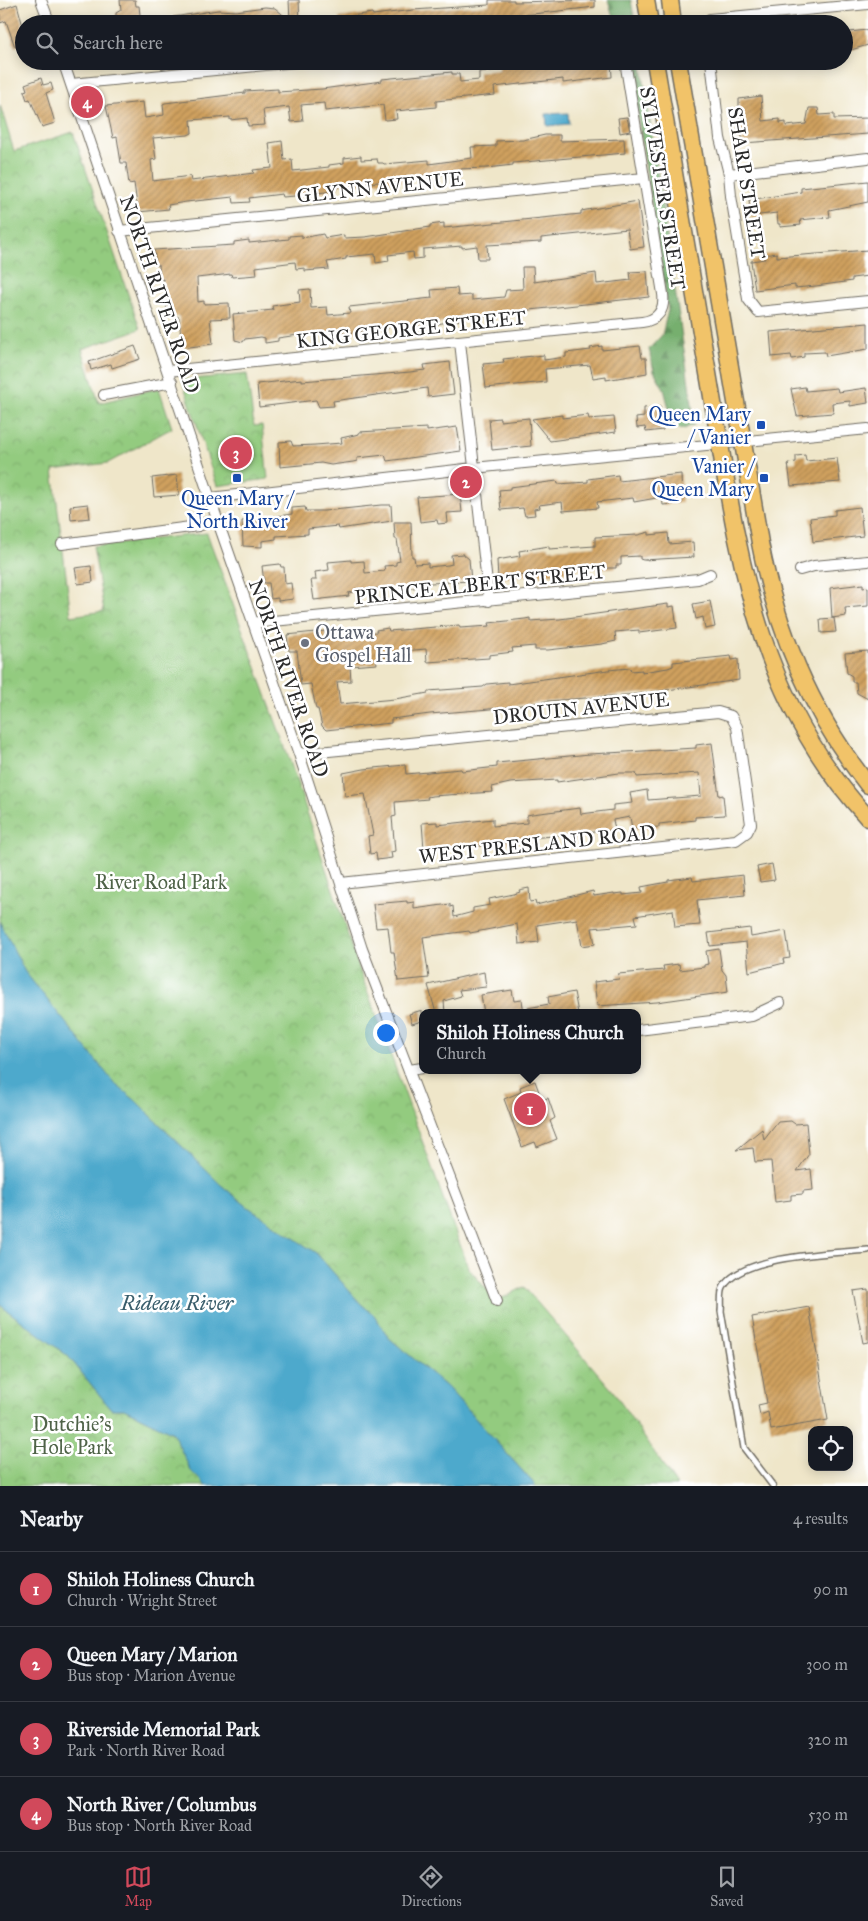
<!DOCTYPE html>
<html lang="en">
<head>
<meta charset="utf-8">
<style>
  :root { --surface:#171b24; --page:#20242c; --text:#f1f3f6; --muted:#9ea1a6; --line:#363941; --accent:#d1495b }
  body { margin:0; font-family:"IM FELL Great Primer",serif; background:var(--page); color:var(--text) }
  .controls { position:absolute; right:15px; bottom:15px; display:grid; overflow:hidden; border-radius:10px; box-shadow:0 2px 12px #0003 }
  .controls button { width:45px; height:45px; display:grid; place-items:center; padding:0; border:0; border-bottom:1px solid var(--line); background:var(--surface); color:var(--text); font:25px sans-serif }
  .you { position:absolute; left:385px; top:1032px; width:18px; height:18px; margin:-12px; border:4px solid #fff; border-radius:50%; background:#1a73e8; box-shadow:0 0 0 8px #1a73e833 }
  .badge { display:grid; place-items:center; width:32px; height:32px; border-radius:50%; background:var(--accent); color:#fff; font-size:16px; font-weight:700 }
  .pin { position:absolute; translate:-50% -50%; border:2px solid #fff; box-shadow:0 1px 5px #0006 }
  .popup { position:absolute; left:419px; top:1009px; width:222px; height:65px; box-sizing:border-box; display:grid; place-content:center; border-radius:10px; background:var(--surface); filter:drop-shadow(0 1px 4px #0005); font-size:16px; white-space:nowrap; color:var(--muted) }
  .popup b { font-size:19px; color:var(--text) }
  .popup::after { content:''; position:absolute; left:50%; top:100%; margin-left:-10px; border:10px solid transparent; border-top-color:var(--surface) }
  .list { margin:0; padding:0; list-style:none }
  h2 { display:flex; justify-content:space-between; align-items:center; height:65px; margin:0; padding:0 20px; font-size:21px }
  h2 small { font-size:16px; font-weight:400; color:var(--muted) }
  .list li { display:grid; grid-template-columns:32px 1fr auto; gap:15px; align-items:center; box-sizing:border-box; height:75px; padding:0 20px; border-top:1px solid var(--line) }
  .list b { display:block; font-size:19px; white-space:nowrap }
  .list p { margin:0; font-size:16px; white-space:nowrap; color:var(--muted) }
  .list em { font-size:16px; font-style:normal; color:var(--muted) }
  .icon { flex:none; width:28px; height:28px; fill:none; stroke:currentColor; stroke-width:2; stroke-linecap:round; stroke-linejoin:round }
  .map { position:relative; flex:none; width:868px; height:1486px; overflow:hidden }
  .search { position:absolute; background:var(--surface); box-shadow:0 2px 12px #0003; left:15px; right:15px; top:15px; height:55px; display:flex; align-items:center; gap:12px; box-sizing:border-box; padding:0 18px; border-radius:28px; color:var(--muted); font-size:19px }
  .sheet { height:365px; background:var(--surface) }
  nav { display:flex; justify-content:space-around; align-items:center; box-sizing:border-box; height:70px; border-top:1px solid var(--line); background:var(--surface); font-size:14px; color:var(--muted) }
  nav a { display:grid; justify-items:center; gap:2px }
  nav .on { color:var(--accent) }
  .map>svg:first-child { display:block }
</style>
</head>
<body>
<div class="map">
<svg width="868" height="1486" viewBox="0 0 868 1486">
  <defs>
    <pattern id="forest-firs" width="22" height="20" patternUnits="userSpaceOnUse" patternTransform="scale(1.25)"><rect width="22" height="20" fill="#76af6e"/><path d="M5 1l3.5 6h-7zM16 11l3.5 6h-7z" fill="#618f5b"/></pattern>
    <pattern id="park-crowns" width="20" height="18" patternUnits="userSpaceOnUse" patternTransform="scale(1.25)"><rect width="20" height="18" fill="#93cb7f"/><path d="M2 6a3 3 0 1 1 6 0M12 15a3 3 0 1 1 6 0" fill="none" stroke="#7fae6e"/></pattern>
    <pattern id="building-hatch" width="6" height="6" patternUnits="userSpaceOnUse" patternTransform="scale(1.25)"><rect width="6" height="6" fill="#d0a15e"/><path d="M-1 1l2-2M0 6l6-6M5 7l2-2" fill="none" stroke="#a9834e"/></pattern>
  </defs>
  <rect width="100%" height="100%" fill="#fff"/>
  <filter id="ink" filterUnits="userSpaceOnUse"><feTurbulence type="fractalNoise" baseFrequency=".02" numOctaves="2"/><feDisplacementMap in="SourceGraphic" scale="10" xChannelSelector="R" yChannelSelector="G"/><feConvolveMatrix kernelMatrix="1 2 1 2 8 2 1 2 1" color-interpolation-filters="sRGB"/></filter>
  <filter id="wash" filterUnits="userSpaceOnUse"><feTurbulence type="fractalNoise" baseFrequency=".0096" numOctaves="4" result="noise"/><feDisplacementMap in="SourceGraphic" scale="20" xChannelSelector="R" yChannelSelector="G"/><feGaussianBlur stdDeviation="1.12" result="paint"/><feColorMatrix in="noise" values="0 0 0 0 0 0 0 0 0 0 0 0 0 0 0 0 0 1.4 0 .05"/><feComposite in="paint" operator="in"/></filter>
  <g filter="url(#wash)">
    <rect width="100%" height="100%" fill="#efe6c9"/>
    <path fill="url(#forest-firs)" stroke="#506d4c" d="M 608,0 L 631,0 L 635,24 L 618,24 L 611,10 Z
      M 629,61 L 641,61 L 695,424 L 684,429 L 674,428 L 664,389 L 654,371 L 649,349 L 662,335 L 668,310 Z"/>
    <path fill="url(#park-crowns)" stroke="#5f7b55" d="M 0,105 L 14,151 L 73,132 L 140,329 L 82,349 L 99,403 L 159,388 L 172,428 L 108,463 L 53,470 L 71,616 L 104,611 L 93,546 L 207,533 L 289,758 L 360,971 L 469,1269 L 497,1301 L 524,1287 L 613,1391 L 677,1486 L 536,1486 L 447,1387 L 389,1338 L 374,1315 L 361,1304 L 316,1253 L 248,1207 L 221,1185 L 135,1100 L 114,1084 L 25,972 L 3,929 L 0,922 Z
      M 247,374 L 254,426 L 262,425 L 268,479 L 217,486 L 182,380 Z
      M 0,1305 L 68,1356 L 111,1409 L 124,1409 L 173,1433 L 191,1471 L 206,1486 L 0,1486 Z"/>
    <path fill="#4ea9cc" stroke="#3c6a7c" d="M 568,113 L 569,124 L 547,126 L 546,114 Z
      M 0,922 L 25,972 L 115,1084 L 135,1100 L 221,1185 L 248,1207 L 316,1253 L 361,1304 L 374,1315 L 389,1338 L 447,1387 L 536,1486 L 206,1486 L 191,1471 L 173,1433 L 124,1409 L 111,1409 L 68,1356 L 0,1305 Z"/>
    <g id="blocks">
      <path fill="url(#building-hatch)" d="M 120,0 L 135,0 L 136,6 L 139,6 L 141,24 L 116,24 L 116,13 L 121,10 Z
        M 289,0 L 299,0 L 300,24 L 174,24 L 173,17 L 218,10 L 236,11 L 265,7 L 275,8 L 290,21 Z
        M 489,0 L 514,0 L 514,2 L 595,0 L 595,7 L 453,23 L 340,24 L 339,18 L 372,13 L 373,15 L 413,10 L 489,5 Z
        M 17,4 L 24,30 L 24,44 L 15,47 L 6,21 L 0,23 L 0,10 Z
        M 867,30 L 868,45 L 851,50 L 849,32 Z
        M 560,61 L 611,61 L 612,77 L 563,83 L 563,79 L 494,87 L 495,95 L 436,101 L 436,107 L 396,111 L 397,119 L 385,120 L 383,105 L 325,111 L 324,103 L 301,105 L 303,121 L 291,122 L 289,107 L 263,110 L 265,125 L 248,126 L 247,118 L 230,120 L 230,117 L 191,120 L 192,133 L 188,135 L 153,138 L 156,159 L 151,160 L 153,181 L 190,176 L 191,181 L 254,173 L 253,170 L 272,168 L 269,143 L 282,141 L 284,160 L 292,159 L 293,171 L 329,167 L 329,165 L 344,163 L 344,158 L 361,156 L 361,160 L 377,159 L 378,163 L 383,163 L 384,164 L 429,160 L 429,164 L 472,158 L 471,147 L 496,146 L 496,141 L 523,140 L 545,135 L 560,135 L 560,141 L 624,139 L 625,153 L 513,163 L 513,165 L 487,168 L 458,169 L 458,173 L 402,178 L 402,181 L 338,184 L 339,187 L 332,188 L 333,191 L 295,196 L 283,197 L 282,194 L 249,198 L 250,202 L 234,203 L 233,197 L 186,202 L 168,205 L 169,209 L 138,212 L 134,183 L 129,184 L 126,163 L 121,163 L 117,137 L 113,138 L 106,106 L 143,102 L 145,118 L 164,115 L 163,104 L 165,103 L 245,93 L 245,91 L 278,89 L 278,92 L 322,89 L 382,81 L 382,79 L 452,72 L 452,74 L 459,74 L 460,82 L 479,80 L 479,72 L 499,70 L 499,66 Z
        M 41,78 L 43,85 L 51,83 L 53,90 L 46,93 L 55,123 L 42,127 L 30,99 L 27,100 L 24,91 L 27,90 L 25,84 Z
        M 761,96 L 763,121 L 780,119 L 780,123 L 786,122 L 786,126 L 806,124 L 809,108 L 818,108 L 819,115 L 834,114 L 834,119 L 868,118 L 868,134 L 743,143 L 739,119 L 739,99 Z
        M 627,117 L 630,131 L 620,133 L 618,118 Z
        M 868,181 L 868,202 L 829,210 L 830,217 L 800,220 L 801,225 L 780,227 L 780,224 L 778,224 L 777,213 L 751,216 L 749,200 L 801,192 L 801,188 Z
        M 638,201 L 644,247 L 630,249 L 627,229 L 541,238 L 541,242 L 487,245 L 488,259 L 478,259 L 477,246 L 462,248 L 462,246 L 423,249 L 423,258 L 414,259 L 413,252 L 388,255 L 389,261 L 376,263 L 375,254 L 346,257 L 346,259 L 327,262 L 329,269 L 305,271 L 305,268 L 296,269 L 295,262 L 256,267 L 257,275 L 232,277 L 231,274 L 197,278 L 198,302 L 204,301 L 204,304 L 229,303 L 230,318 L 210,319 L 213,344 L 182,348 L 179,317 L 168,316 L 163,279 L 160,280 L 159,265 L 156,265 L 154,250 L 234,245 L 234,242 L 249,240 L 249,243 L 289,239 L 289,236 L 302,235 L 302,238 L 323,234 L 325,238 L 344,235 L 344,238 L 365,237 L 430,227 L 430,225 L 444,223 L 444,228 L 581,214 L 581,211 Z
        M 868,250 L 868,276 L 852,278 L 852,281 L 816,286 L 795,288 L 795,285 L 755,290 L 751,261 L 765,259 L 764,255 L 777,253 L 777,257 Z
        M 522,267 L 533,267 L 534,282 L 596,273 L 597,284 L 631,280 L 630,272 L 647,271 L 649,297 L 494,314 L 494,317 L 459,315 L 460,320 L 419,327 L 410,327 L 408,323 L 387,325 L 388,329 L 323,335 L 323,333 L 298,335 L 278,338 L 278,341 L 265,343 L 265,338 L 261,337 L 245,339 L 243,342 L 235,340 L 233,314 L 273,310 L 272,306 L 300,302 L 299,290 L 310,289 L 311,308 L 327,307 L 328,315 L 350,313 L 349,307 L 432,298 L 431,290 L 457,288 L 458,296 L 472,295 L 472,300 L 504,297 L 506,290 L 523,289 Z
        M 868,323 L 868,349 L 826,356 L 825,352 L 804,353 L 804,357 L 792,359 L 791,355 L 772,357 L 770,332 Z
        M 135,346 L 140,359 L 112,368 L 111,364 L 91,370 L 89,362 Z
        M 602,346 L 602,350 L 640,346 L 642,358 L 646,358 L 647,373 L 606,380 L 606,376 L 593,378 L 590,365 L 567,367 L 545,369 L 546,382 L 486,388 L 483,364 L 504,362 L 503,359 L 544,355 L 544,360 L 566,357 L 566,353 L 591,350 L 590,348 Z
        M 450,362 L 454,394 L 428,397 L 427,388 L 333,401 L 334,406 L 319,407 L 316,400 L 259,407 L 257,384 L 302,379 L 302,381 L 410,372 L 425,370 L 424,365 Z
        M 805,387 L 806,391 L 837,388 L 838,392 L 866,388 L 868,403 L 850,406 L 850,401 L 832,403 L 833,413 L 797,416 L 791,389 Z
        M 660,406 L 663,430 L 646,432 L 645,427 L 637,428 L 636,418 L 644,417 L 644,408 Z
        M 562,415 L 562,418 L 588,415 L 589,419 L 614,417 L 616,432 L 550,441 L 532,419 Z
        M 500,418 L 500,421 L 529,418 L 531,446 L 492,450 L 489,419 Z
        M 457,427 L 461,451 L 387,461 L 385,455 L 357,458 L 357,461 L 353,462 L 331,465 L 321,463 L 280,467 L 279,442 L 291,441 L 293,446 L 315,445 L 342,443 L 341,438 L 359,434 L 359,432 L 427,428 L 427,431 Z
        M 805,455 L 806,461 L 837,458 L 840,482 L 791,486 L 788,463 L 796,462 L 796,456 Z
        M 681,474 L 682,503 L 663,505 L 662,497 L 634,502 L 633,498 L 597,502 L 598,508 L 563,511 L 562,502 L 539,505 L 540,508 L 534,509 L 535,515 L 525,516 L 523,508 L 501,510 L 499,490 L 510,489 L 510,487 L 557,481 L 558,484 L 588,482 L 588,479 L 618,475 L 619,481 Z
        M 177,475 L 179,495 L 154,497 L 152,478 Z
        M 460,494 L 462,512 L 447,513 L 448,523 L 438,524 L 437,520 L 420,522 L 417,497 Z
        M 88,504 L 90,518 L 71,520 L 70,506 Z
        M 381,505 L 391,505 L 392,521 L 339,529 L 338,526 L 308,529 L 308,534 L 276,536 L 276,539 L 262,541 L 262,547 L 243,546 L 242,521 L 292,514 L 292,508 L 305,507 L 306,511 L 324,511 Z
        M 860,507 L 863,536 L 813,542 L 810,518 L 835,515 L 835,510 Z
        M 394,522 L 411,522 L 412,557 L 414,557 L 415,564 L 428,563 L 428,567 L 448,565 L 452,564 L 451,555 L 463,554 L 469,559 L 471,581 L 430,583 L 413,588 L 355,589 L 355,592 L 348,593 L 349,596 L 314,600 L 311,580 L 316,580 L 315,572 L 329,570 L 328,562 L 351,560 L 351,562 L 364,561 L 365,573 L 385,571 L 384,566 L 396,565 L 396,562 L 400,561 L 397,539 L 395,539 Z
        M 649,532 L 649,535 L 668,533 L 669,544 L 693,542 L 694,557 L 643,560 L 640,559 L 640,556 L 621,557 L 621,565 L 616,565 L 616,568 L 583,568 L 541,576 L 540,573 L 498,579 L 497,560 L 520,556 L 519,551 L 549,546 L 549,549 L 595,546 L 595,537 L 638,535 Z
        M 280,564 L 281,567 L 284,567 L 285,584 L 291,583 L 293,599 L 278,601 L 278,598 L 271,599 L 269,583 L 264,583 L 262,566 Z
        M 91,566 L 93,582 L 78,584 L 75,568 Z
        M 863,584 L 863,588 L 868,587 L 868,606 L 845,608 L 846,616 L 832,618 L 830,588 Z
        M 710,601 L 715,627 L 705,629 L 703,617 L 696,619 L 693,604 Z
        M 668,604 L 668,607 L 674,606 L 677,628 L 639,633 L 639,630 L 615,632 L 616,641 L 602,644 L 548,650 L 535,650 L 535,646 L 512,648 L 513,652 L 489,655 L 489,658 L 427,662 L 426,649 L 391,652 L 388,657 L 376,658 L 377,664 L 350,666 L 351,681 L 337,682 L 340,704 L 395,699 L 428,693 L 428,691 L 483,687 L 487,684 L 508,682 L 508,684 L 608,670 L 630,668 L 631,671 L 642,670 L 642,672 L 668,668 L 673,666 L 673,662 L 731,656 L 732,660 L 738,659 L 739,680 L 638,694 L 547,701 L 501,708 L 430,714 L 391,719 L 391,723 L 326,730 L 322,726 L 318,709 L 316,709 L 311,684 L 301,685 L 297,651 L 289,651 L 287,635 L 325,631 L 326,640 L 361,635 L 361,633 L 377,632 L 376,630 L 388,628 L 389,631 L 459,625 L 460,628 L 490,626 L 489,623 L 525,619 L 530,618 L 530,621 L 560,619 Z
        M 834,618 L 836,632 L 821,633 L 820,619 Z
        M 868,651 L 868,699 L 857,693 L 856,682 L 852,682 L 852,676 L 847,673 L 845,653 Z
        M 712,743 L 719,796 L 723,795 L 725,815 L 695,817 L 695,820 L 659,824 L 659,827 L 632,829 L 630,817 L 613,820 L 615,830 L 521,839 L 521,841 L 478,846 L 424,849 L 422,823 L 437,822 L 437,825 L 493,819 L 493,826 L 527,823 L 527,815 L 532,814 L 580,808 L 581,814 L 613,810 L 613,805 L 632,803 L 630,793 L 647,790 L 648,800 L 701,796 L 699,773 L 637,777 L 636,773 L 619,773 L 557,782 L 557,780 L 510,783 L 492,787 L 493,792 L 432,796 L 427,797 L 428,799 L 395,802 L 396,816 L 392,817 L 395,851 L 391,852 L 392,858 L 377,860 L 376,853 L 370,854 L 368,836 L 373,835 L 365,794 L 345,796 L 343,773 L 364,769 L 405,765 L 406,774 L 461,769 L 462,771 L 497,767 L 497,763 L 590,754 L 696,748 L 696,745 Z
        M 772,864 L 775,880 L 760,882 L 757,867 Z
        M 743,875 L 745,895 L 697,900 L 700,925 L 675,927 L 673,910 L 635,916 L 637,924 L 592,928 L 595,944 L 582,946 L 577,919 L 537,925 L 539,942 L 519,944 L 517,924 L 470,933 L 469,931 L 423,937 L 429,978 L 398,981 L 394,952 L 391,952 L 388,927 L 376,928 L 373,904 L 407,901 L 407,903 L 414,902 L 414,909 L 450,904 L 450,907 L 453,906 L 454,917 L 473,912 L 473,908 L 490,905 L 489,899 L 514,894 L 520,892 L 519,890 L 529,888 L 530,902 L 535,901 L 536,905 L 593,891 L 594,896 L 614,893 L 614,894 L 623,893 L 623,895 L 642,893 L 641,887 L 668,882 L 668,880 L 692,877 L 693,881 Z
        M 750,928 L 751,937 L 786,931 L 790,958 L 783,959 L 784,963 L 749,972 L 746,942 L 710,946 L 708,933 Z
        M 719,949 L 722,970 L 726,975 L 728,992 L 657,1002 L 597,1006 L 594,982 L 619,979 L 618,974 L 664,970 L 663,966 L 679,964 L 680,970 L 704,967 L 704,965 L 708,964 L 706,951 Z
        M 484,972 L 486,987 L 459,990 L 461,996 L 444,1001 L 445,1013 L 436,1013 L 428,985 Z
        M 512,990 L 514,1001 L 522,1000 L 524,1013 L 484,1013 L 481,995 Z
        M 574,992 L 578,1013 L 528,1013 L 528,1008 L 549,1004 L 548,997 Z
        M 422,1010 L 422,1021 L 412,1024 L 409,1014 Z
        M 535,1081 L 542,1100 L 548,1098 L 555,1118 L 550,1121 L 557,1139 L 537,1147 L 535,1142 L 522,1147 L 504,1099 L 521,1092 L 520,1087 Z
        M 791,1121 L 795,1124 L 806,1123 L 809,1154 L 797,1171 L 811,1169 L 813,1190 L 803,1191 L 803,1194 L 791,1195 L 791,1200 L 775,1202 L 771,1161 L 755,1162 L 753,1148 L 736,1150 L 762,1129 L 764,1140 L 778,1122 Z
        M 868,1289 L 868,1342 L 863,1343 L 853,1291 Z
        M 809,1307 L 828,1420 L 771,1430 L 768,1412 L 760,1415 L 758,1405 L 767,1403 L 752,1317 Z"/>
    </g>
  </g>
  <g filter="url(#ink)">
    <use href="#blocks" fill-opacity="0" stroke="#706c62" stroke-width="1"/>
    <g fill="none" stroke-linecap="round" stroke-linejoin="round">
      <defs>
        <path id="lane" d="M 773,1486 L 744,1448 L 721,1311 C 722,1305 720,1294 723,1288 C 739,1255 834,1253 868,1250"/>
        <path id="street" d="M 41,0 L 50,24
          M 707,24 L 710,19 L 868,4
          M 63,61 L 217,519 L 299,754 L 362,949 L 497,1301
          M 711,61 L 720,138 L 729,174 L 731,196 L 748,299 L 758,312 L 868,301
          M 71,84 L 307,61
          M 729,174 L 868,158
          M 119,231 L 644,178
          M 460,342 L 489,601
          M 168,371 L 642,322 C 658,320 665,310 663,294 L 625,61
          M 104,395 L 172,382
          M 210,498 L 474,468 L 868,429
          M 62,544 L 198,526 L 217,519
          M 800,570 L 814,566 L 868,561
          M 253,623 L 698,579 L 710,574
          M 299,754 L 718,712 L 731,716 L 737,727 L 751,824 L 747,832 L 736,840 L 341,883
          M 638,1030 L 752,1016 L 780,1003
          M 409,1070 L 422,1068"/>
        <path id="primary" d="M 646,0 L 650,24
          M 670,0 L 673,24
          M 655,61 C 673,169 691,277 710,385 C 738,547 751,691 868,818
          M 678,61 L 760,543 C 777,632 812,714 868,785"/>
      </defs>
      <use href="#lane" stroke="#706c62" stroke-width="8"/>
      <use href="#street" stroke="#706c62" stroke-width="12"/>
      <use href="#primary" stroke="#706c62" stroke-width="19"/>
      <use href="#lane" stroke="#fff" stroke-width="5"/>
      <use href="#street" stroke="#fff" stroke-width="10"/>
      <use href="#primary" stroke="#f1c369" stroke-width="16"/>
    </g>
  </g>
  <g fill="#1a4fb4" stroke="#fff" stroke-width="2">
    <rect x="756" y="420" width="10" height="10" rx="2.5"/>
    <rect x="232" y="473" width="10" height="10" rx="2.5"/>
    <rect x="759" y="473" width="10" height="10" rx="2.5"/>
  </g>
  <circle fill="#6b7280" stroke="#fff" stroke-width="2" cx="305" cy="643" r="5"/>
  <g text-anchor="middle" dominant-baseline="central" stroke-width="5" stroke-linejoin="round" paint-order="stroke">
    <g font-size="20" fill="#2b2b2b" stroke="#fff">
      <text transform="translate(747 183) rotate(81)">SHARP STREET</text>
      <text transform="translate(380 187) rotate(-6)">GLYNN AVENUE</text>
      <text transform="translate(663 188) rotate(81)">SYLVESTER STREET</text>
      <text transform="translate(160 294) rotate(71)">NORTH RIVER ROAD</text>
      <text transform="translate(411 329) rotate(-6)">KING GEORGE STREET</text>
      <text transform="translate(480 584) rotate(-6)">PRINCE ALBERT STREET</text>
      <text transform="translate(289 678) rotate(71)">NORTH RIVER ROAD</text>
      <text transform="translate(581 708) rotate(-6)">DROUIN AVENUE</text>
      <text transform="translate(537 844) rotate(-6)">WEST PRESLAND ROAD</text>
    </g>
    <g font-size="20" fill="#164399" stroke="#fff" text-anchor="end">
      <text x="751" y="414">Queen Mary<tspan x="751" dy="23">/ Vanier</tspan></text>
      <text x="754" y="466">Vanier /<tspan x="754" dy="23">Queen Mary</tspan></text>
      <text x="237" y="498" text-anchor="middle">Queen Mary /<tspan x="237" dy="23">North River</tspan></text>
    </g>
    <g font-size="20" fill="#5b616d" stroke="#fff" text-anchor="start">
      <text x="315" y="632">Ottawa<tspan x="315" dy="23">Gospel Hall</tspan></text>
    </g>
    <g font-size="20" fill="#4f6348" stroke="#fff">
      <text x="161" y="882">River Road Park</text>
      <text x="72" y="1424">Dutchie's<tspan x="72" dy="23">Hole Park</tspan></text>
    </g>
    <g font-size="21" font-style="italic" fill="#395d6b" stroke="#fff">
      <text x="177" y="1303">Rideau River</text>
    </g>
  </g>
</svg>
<div class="controls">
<button><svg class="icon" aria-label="locate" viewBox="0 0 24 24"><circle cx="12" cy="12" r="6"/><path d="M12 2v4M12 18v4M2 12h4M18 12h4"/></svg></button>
</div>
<div class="you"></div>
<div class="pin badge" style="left:530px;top:1109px">1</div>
<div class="popup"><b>Shiloh Holiness Church</b>Church</div>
<div class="pin badge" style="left:466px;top:482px">2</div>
<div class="pin badge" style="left:236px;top:453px">3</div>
<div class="pin badge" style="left:87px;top:102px">4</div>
<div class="search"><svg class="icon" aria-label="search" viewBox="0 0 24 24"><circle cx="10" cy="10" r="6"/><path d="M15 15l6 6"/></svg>Search here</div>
</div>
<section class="sheet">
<h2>Nearby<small>4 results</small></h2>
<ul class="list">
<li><span class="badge">1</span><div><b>Shiloh Holiness Church</b><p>Church · Wright Street</p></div><em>90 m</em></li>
<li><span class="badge">2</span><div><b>Queen Mary / Marion</b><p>Bus stop · Marion Avenue</p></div><em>300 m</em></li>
<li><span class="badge">3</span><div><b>Riverside Memorial Park</b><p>Park · North River Road</p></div><em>320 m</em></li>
<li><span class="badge">4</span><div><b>North River / Columbus</b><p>Bus stop · North River Road</p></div><em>530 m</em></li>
</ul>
</section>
<nav>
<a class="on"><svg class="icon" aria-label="map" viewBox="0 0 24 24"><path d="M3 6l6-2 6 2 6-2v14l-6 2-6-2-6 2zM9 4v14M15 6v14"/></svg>Map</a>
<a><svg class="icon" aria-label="directions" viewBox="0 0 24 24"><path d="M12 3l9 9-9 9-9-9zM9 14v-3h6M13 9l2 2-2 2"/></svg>Directions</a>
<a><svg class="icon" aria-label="saved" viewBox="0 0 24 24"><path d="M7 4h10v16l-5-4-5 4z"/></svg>Saved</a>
</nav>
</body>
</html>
